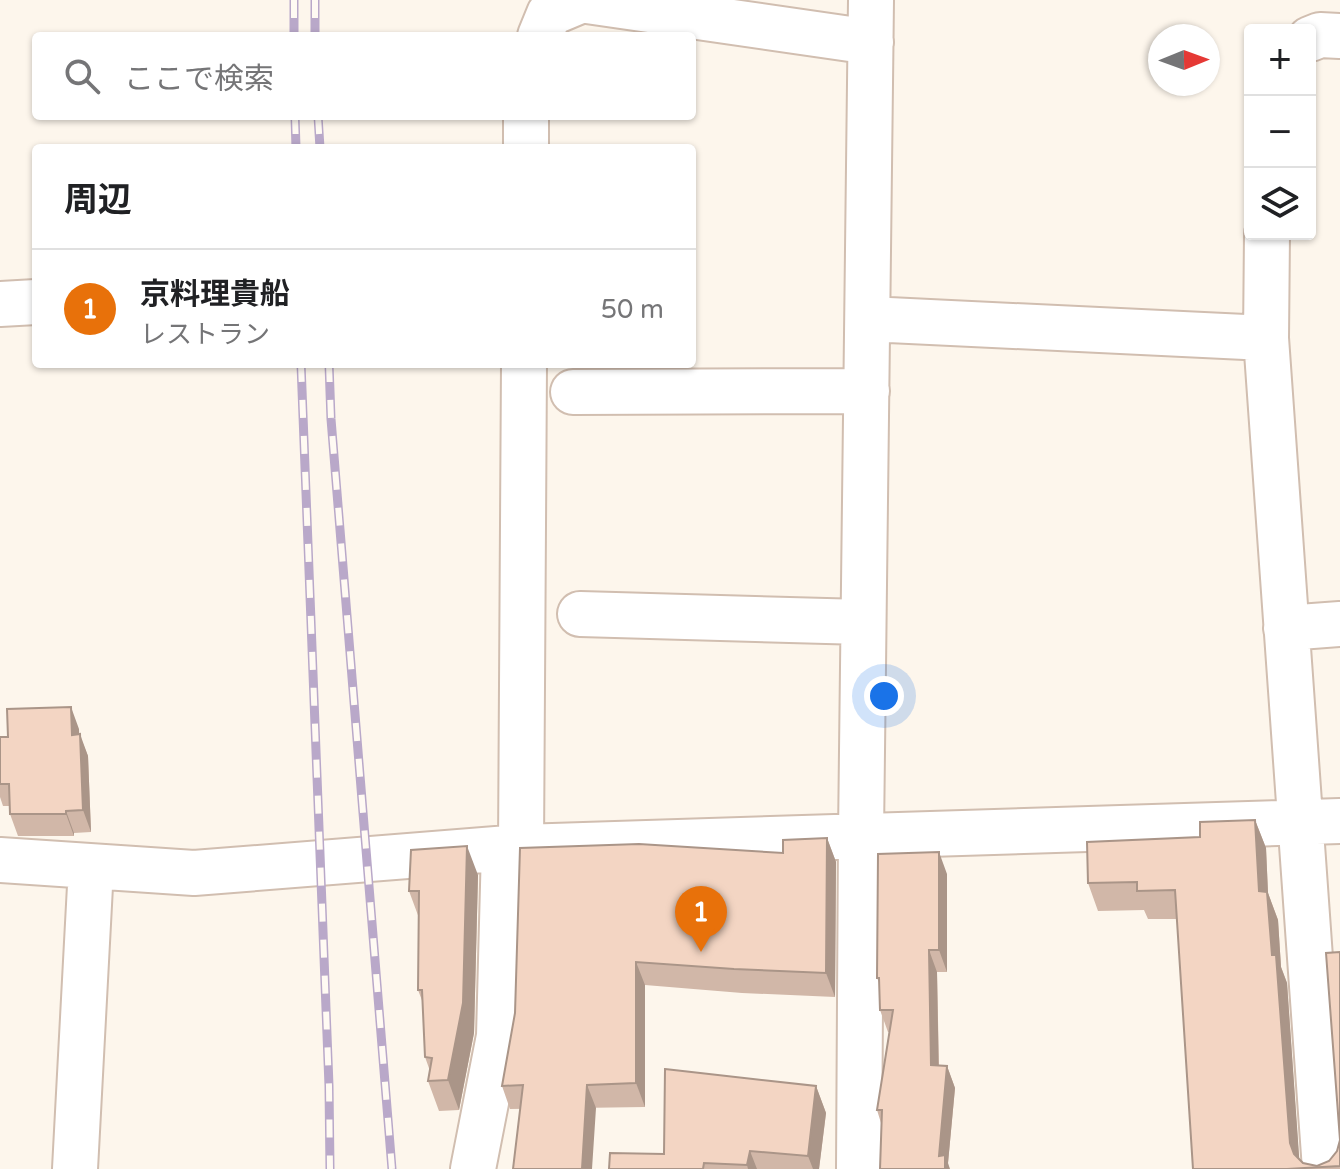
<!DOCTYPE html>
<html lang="ja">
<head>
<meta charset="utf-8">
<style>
  :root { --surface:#fff; --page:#f2f2f2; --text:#202124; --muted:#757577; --line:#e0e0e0; --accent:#e76f51 }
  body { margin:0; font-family:"Varela Round","Noto Sans JP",sans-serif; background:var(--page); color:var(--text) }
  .controls { position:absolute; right:24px; top:24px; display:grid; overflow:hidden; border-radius:8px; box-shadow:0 2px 6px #0004 }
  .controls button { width:72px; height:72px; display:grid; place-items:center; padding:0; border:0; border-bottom:2px solid var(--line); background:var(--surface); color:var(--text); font:40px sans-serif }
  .compass { position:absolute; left:1148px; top:24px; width:72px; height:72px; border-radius:50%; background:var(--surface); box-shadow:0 2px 6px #0004; rotate:89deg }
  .you { position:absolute; left:884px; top:696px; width:28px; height:28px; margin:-20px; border:6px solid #fff; border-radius:50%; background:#1a73e8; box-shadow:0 0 0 12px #1a73e833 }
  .badge { display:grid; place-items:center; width:52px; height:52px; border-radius:50%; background:var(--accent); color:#fff; font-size:26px; font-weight:700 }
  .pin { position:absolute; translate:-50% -66px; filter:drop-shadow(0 2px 4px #0008) }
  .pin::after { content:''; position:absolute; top:42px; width:28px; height:24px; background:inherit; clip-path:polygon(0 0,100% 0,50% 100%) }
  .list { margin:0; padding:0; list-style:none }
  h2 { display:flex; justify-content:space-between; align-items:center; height:104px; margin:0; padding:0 32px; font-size:34px }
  h2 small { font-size:26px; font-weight:400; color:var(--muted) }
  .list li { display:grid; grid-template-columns:52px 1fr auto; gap:24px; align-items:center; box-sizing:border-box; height:120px; padding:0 32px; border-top:2px solid var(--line) }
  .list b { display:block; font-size:30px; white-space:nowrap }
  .list p { margin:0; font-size:26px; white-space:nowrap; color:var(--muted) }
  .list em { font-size:26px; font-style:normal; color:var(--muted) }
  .icon { flex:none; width:44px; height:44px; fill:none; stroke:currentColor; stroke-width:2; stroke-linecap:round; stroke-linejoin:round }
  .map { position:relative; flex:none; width:1340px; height:1169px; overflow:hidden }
  .search { position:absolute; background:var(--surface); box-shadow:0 2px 6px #0004; left:32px; top:32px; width:664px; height:88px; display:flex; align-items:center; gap:20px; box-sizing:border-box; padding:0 28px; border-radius:8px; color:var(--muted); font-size:30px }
  .panel { position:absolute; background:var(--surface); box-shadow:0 2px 6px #0004; left:32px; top:144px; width:664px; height:224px; border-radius:8px }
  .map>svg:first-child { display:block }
</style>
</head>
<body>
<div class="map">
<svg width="1340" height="1169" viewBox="0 0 1340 1169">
  <rect width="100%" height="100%" fill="#fdf6ec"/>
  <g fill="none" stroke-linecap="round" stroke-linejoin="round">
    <defs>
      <path id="minor" d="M 580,0 L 871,42
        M 540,36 L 549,14 L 580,1
        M 1310,39 L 1320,35 L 1340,36
        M 526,148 L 526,116
        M 1267,234 L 1266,338 L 1325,1169
        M 0,304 L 36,302
        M 868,319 L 1266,338
        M 573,392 L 867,391
        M 580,614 L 863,622
        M 1286,628 L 1340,624
        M 521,847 L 524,364
        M 0,860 L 194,873 L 521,847 L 1340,821
        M 75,1169 L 91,867
        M 473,1169 L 499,1036 L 504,848
        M 859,1169 L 861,835 L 871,0"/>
    </defs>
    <use href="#minor" stroke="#d1beb0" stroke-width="48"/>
    <use href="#minor" stroke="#fff" stroke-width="44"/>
    <defs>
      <path id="rail" d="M 294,0 L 294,36
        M 315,0 L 315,36
        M 295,116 L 296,148
        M 318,116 L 320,148
        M 301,364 L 329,1086 L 330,1169
        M 329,364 L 331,419 L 392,1169"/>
    </defs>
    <use href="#rail" stroke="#b9a8c9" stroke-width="9"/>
    <use href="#rail" stroke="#fffaf3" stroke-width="6" stroke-dasharray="18" stroke-linecap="butt"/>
  </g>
  <path fill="#d1b7a8" d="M 79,729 L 79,734 L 88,756 L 91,832 L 74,833 L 74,836 L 18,836 L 10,814 L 10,806 L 3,806 L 0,797 L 0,737 Z
    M 1255,820 L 1266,848 L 1268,893 L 1278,920 L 1281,967 L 1287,983 L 1299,1159 L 1303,1163 L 1317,1166 L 1329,1161 L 1337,1151 L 1340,1140 L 1340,952 L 1340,1169 L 1193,1169 L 1177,919 L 1148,919 L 1144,910 L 1098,911 L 1088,883 L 1200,837 Z
    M 827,838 L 836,862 L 835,997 L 742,993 L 645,985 L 645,1107 L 510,1109 L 502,1086 L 515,1013 L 783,853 Z
    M 947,874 L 947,972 L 937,972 L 939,1066 L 947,1066 L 955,1088 L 948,1163 L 881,1123 L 877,1110 L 889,1032 L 888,1032 L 880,1010 L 880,984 L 877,978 Z
    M 478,875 L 474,1033 L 459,1110 L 439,1111 L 428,1081 L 430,1071 L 425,1057 L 423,1003 L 418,990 L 419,918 L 409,891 Z
    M 816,1086 L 826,1113 L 819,1169 L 609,1169 L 664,1154 Z"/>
  <path fill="#aa9588" d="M 71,707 L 79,729 L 80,757 L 72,735 Z
    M 80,734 L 88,756 L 91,832 L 83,810 Z
    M 66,811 L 74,833 L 74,836 L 66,814 Z
    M 1255,820 L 1266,848 L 1268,893 L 1278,920 L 1281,967 L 1287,983 L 1300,1169 L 1290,1143 L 1272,955 L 1259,891 Z
    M 827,838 L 836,862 L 835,997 L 826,973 Z
    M 467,846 L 478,875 L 474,1033 L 459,1110 L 448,1080 Z
    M 939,852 L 947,874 L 947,972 L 939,950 Z
    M 929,950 L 937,972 L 939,1087 L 931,1065 Z
    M 636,962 L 645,985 L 645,1107 L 636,1083 Z
    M 947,1066 L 955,1088 L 948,1163 L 950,1169 L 943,1169 L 939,1156 Z
    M 587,1085 L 596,1108 L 592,1169 L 582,1169 Z
    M 816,1086 L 826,1113 L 819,1169 L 813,1169 L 808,1156 Z
    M 750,1151 L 757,1169 L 748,1169 L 747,1165 Z"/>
  <path fill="#f3d5c3" stroke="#aa9588" stroke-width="2" d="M 71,707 L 72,735 L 80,734 L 83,810 L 66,811 L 66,814 L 10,814 L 9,784 L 0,784 L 0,737 L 8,737 L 7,709 Z
    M 1255,820 L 1259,891 L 1267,892 L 1272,955 L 1276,955 L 1290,1143 L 1294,1154 L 1303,1163 L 1317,1166 L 1329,1161 L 1337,1151 L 1340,1140 L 1326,953 L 1340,952 L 1340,1166 L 1287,1169 L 1193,1169 L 1175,890 L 1137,891 L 1137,882 L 1088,883 L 1087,842 L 1200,837 L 1200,822 Z
    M 827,838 L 826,973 L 734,969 L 636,962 L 636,1083 L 587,1085 L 582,1169 L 513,1169 L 523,1085 L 502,1086 L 515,1013 L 520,848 L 639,844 L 783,853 L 783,840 Z
    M 467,846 L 463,1003 L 448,1080 L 428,1081 L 432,1058 L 425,1057 L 422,990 L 418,990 L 419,891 L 409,891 L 411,850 Z
    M 939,852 L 939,950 L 929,950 L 931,1065 L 947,1066 L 939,1156 L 945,1155 L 945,1169 L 880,1169 L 882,1110 L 877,1110 L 893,1010 L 880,1010 L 879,978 L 877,978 L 878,854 Z
    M 665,1069 L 816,1086 L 808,1156 L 750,1151 L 747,1165 L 704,1163 L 703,1169 L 609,1169 L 610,1153 L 664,1154 Z"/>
</svg>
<div class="controls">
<button>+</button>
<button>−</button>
<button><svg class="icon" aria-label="layers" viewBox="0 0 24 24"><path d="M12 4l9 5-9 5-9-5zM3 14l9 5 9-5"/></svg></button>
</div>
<svg class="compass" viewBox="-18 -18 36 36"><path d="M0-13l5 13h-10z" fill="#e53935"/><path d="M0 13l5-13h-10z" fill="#757577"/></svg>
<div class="you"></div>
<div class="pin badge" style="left:701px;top:952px;background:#e8710a">1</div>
<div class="search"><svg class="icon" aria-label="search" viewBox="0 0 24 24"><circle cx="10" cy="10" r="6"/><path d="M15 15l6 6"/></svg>ここで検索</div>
<section class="panel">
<h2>周辺<small></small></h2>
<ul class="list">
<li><span class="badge" style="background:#e8710a">1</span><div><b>京料理貴船</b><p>レストラン</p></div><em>50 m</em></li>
</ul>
</section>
</div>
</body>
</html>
